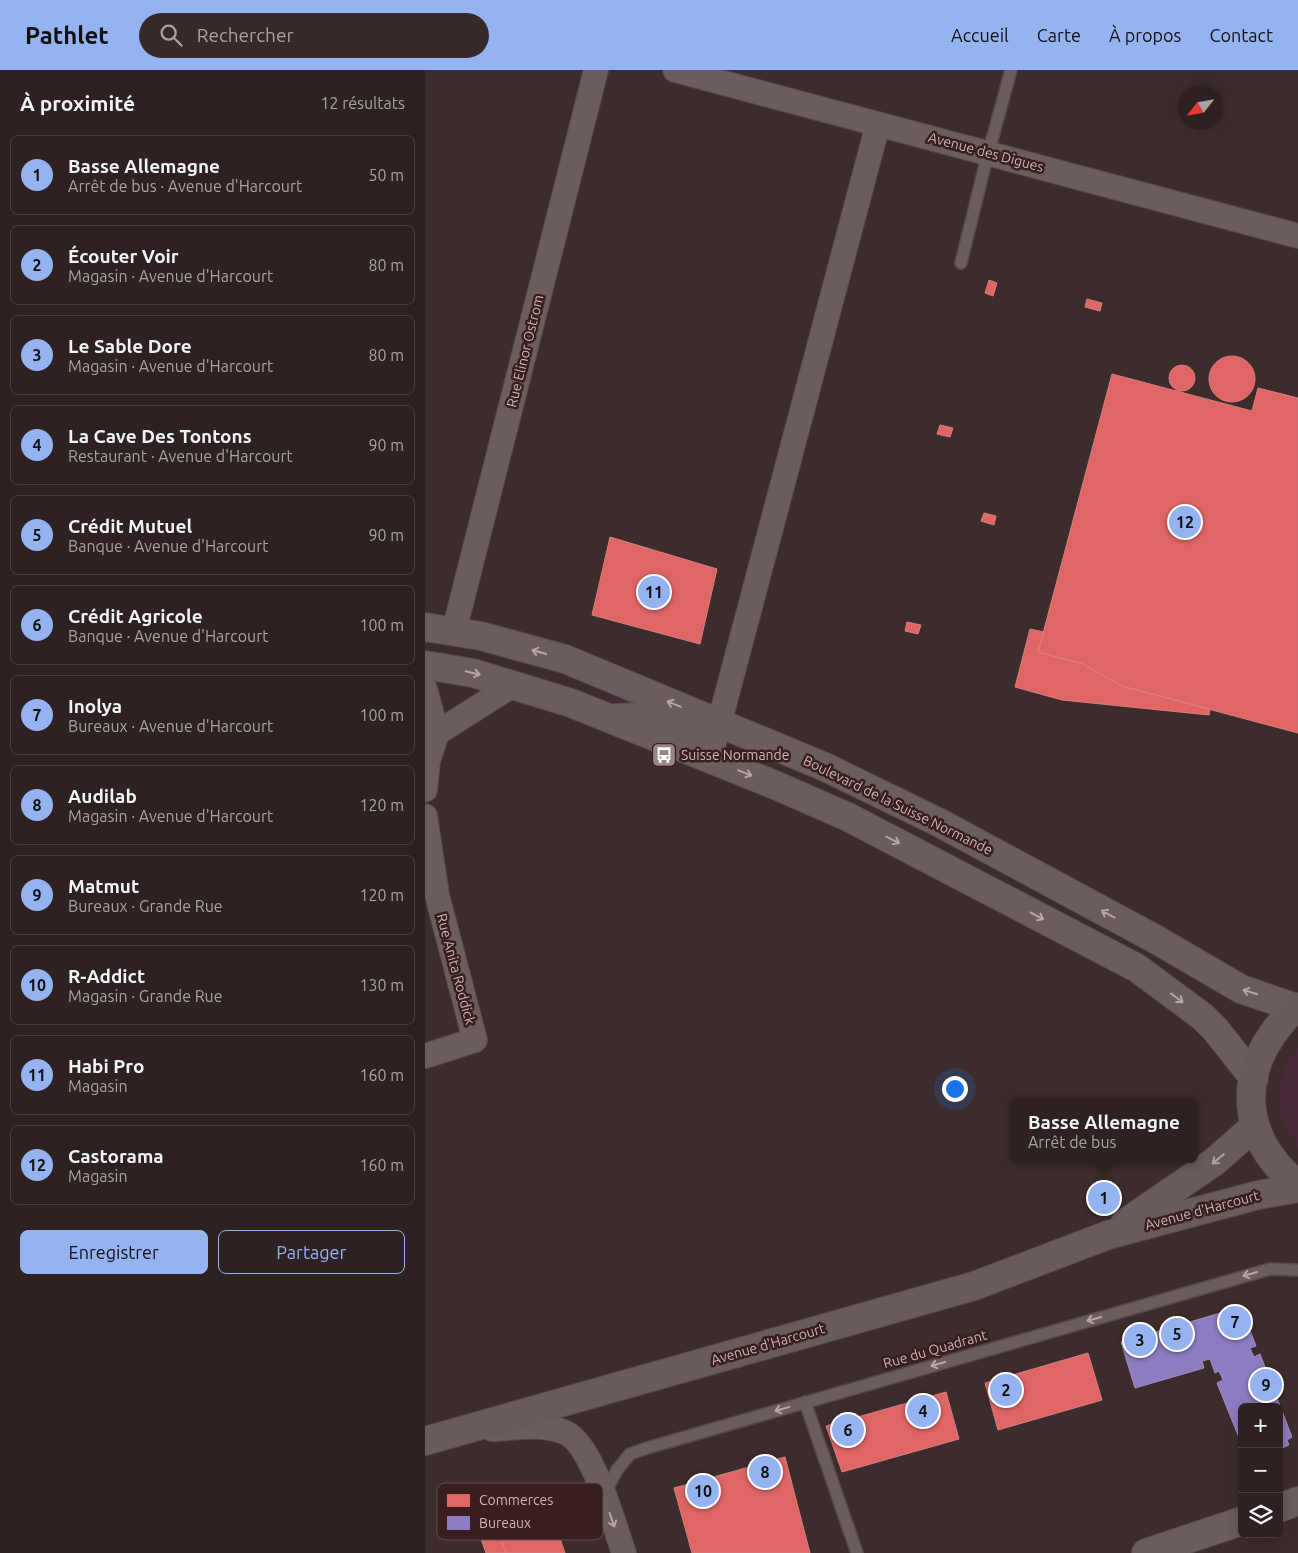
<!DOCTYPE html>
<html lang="fr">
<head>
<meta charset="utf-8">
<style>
  :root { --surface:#2e2121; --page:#36292a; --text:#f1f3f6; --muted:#a7a3a5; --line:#493e3f; --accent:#95b2f1 }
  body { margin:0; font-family:Ubuntu,sans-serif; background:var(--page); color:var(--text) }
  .controls { position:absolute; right:15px; bottom:15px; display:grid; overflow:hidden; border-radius:8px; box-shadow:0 2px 12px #0003 }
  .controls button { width:45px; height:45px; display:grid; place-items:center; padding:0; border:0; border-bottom:1px solid var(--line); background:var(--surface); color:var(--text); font:25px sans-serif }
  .compass { position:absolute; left:753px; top:15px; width:45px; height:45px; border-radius:50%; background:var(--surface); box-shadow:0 2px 12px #0003; rotate:239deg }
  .you { position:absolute; left:529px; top:1018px; width:18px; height:18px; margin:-12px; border:4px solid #fff; border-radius:50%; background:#1a73e8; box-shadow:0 0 0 8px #1a73e833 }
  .badge { display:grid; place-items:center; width:32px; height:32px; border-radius:50%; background:var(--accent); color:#111; font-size:16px; font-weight:700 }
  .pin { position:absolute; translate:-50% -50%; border:2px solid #fff; box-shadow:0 1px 5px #0006 }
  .popup { position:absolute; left:585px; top:1028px; width:188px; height:65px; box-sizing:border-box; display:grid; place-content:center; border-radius:8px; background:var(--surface); filter:drop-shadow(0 1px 4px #0005); font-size:16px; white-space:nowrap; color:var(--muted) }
  .popup b { font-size:19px; color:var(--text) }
  .popup::after { content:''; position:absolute; left:50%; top:100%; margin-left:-10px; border:10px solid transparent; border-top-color:var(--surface) }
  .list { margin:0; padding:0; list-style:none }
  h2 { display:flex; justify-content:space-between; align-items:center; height:65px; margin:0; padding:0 20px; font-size:21px }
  h2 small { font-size:16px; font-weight:400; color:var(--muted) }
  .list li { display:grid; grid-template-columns:32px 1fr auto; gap:15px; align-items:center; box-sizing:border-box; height:80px; margin:0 10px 10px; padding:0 10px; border:1px solid var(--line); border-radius:8px }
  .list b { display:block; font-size:19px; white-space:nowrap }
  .list p { margin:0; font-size:16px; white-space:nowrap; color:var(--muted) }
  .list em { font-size:16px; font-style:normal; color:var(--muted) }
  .actions { display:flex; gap:10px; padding:15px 20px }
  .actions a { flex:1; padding:11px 0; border:1px solid var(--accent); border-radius:8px; text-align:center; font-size:18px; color:var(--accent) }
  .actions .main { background:var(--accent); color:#111 }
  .icon { flex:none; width:28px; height:28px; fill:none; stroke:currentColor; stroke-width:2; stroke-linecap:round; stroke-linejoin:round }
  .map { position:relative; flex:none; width:873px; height:1483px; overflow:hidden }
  header { display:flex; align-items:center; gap:30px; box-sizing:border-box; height:70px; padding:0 25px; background:var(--accent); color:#111 }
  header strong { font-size:24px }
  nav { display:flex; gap:28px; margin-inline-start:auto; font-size:18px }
  .search { width:350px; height:45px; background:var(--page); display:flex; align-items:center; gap:12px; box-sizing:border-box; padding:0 18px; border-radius:28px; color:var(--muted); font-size:19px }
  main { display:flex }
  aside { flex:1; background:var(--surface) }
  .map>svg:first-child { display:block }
</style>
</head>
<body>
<header>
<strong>Pathlet</strong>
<div class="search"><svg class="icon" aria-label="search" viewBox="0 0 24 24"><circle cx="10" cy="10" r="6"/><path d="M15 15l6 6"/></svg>Rechercher</div>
<nav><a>Accueil</a><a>Carte</a><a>À propos</a><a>Contact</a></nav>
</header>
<main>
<aside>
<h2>À proximité<small>12 résultats</small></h2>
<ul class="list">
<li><span class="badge">1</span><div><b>Basse Allemagne</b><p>Arrêt de bus · Avenue d'Harcourt</p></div><em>50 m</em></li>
<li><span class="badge">2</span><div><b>Écouter Voir</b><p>Magasin · Avenue d'Harcourt</p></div><em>80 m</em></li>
<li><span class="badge">3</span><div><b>Le Sable Dore</b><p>Magasin · Avenue d'Harcourt</p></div><em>80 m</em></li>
<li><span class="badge">4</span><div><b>La Cave Des Tontons</b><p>Restaurant · Avenue d'Harcourt</p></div><em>90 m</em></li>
<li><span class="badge">5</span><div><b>Crédit Mutuel</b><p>Banque · Avenue d'Harcourt</p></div><em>90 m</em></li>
<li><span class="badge">6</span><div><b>Crédit Agricole</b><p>Banque · Avenue d'Harcourt</p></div><em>100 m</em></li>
<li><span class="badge">7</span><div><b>Inolya</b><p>Bureaux · Avenue d'Harcourt</p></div><em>100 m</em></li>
<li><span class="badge">8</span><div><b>Audilab</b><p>Magasin · Avenue d'Harcourt</p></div><em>120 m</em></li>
<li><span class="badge">9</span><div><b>Matmut</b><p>Bureaux · Grande Rue</p></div><em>120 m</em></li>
<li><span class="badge">10</span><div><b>R-Addict</b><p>Magasin · Grande Rue</p></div><em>130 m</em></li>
<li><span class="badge">11</span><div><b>Habi Pro</b><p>Magasin</p></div><em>160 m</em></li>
<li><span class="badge">12</span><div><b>Castorama</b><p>Magasin</p></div><em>160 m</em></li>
</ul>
<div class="actions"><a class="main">Enregistrer</a><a>Partager</a></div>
</aside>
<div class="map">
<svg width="873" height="1483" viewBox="0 0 873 1483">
  <rect width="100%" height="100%" fill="#3d2c2c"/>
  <path fill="#452936" d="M 187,622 L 283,662 L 182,635 Z
    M 873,976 L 873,1080 C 869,1075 864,1070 862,1064 C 850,1035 851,999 873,976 Z"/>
  <path fill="#e06666" stroke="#da7e7e" d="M 564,210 L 572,213 L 568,226 L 560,223 Z
    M 662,229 L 677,233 L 675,241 L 660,237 Z
    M784 309a23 23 0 1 1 46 0a23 23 0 1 1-46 0Z
    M744 308a13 13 0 1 1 26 0a13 13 0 1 1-26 0Z
    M 687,304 L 827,341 L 833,318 L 873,328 L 873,663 L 697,616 L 658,594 L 613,582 Z
    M 515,355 L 528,358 L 525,367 L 512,364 Z
    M 559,443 L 571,446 L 569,455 L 556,451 Z
    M 185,467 L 292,499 L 275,574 L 167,545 Z
    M 482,552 L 496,555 L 493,564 L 480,561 Z
    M 605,559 L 619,562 L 613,582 L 658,594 L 697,616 L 785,639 L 784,645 L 637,630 L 590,617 Z
    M 663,1283 L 677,1330 L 573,1360 L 560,1313 Z
    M 521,1322 L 534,1369 L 417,1402 L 401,1356 Z
    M 360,1387 L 385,1483 L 267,1483 L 249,1418 Z
    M 117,1418 L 140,1483 L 81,1483 L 64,1437 Z
    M 64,1437 L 81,1483 L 61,1483 L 47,1443 Z"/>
  <path fill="#8e7cc3" stroke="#a18ebf" d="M 816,1237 L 831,1276 L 825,1278 L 829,1287 L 835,1284 L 867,1367 L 862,1370 L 864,1375 L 854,1379 L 854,1337 L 817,1337 L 817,1375 L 792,1313 L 798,1310 L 794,1301 L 790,1303 L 785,1289 L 777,1291 L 779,1298 L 710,1318 L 696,1272 Z"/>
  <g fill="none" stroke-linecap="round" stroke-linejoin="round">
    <defs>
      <path id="service" d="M 536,193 L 559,99 L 586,0
        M 380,1332 L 432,1483
        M 180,1423 L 192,1400 L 205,1384 L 222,1378 L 845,1199 L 873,1200"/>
      <path id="minor" d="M 250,0 L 873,166
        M 29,561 L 171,0
        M 0,619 L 12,663 L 3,691 L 0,720
        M 189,646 L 213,645 L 289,673 L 453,54
        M 12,663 L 88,615
        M 0,746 L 12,825 L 50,970 L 0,986
        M 67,1359 C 91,1358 116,1353 139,1362 C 167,1372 189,1455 199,1483"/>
      <path id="tertiary" d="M 0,557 L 56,566 L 140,589 L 400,697 L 515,753 L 732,870 L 816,919 L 871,938
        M 0,595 L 48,603 L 146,633 L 350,715 L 423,747 L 712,898 L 778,947 L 790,959 L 829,1008
        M 854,1438 L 873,1431
        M 721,1483 L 817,1451"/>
      <path id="secondary" d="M 873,937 C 863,943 854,955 847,965 C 810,1019 824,1076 873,1115
        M 700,1153 L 789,1092 L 830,1056
        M 0,1371 L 549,1216 L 683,1165 L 833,1125 L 873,1118"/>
    </defs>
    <use href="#service" stroke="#564949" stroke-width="14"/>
    <use href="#minor" stroke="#564949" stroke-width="26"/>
    <use href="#tertiary" stroke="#564949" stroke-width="30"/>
    <use href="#secondary" stroke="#564949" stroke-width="30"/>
    <use href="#service" stroke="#6a5d5c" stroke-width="11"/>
    <use href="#minor" stroke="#6a5d5c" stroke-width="24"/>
    <use href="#tertiary" stroke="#6a5d5c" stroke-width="28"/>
    <use href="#secondary" stroke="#685b5b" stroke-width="28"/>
  </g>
  <defs><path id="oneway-shaft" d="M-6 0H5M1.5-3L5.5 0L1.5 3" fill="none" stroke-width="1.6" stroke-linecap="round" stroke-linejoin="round" transform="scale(1.25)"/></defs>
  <g stroke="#b9a5a5">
    <use href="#oneway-shaft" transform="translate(114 582) rotate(-164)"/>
    <use href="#oneway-shaft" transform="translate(48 603) rotate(13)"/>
    <use href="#oneway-shaft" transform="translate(249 634) rotate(-158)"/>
    <use href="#oneway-shaft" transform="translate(320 703) rotate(22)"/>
    <use href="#oneway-shaft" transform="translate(468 770) rotate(27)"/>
    <use href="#oneway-shaft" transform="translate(683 844) rotate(-152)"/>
    <use href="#oneway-shaft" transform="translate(612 846) rotate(28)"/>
    <use href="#oneway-shaft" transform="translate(825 922) rotate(-162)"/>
    <use href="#oneway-shaft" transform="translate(752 928) rotate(37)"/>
    <use href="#oneway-shaft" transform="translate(825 1204) rotate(164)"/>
    <use href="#oneway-shaft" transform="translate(669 1249) rotate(164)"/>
    <use href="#oneway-shaft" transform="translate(513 1294) rotate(164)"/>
    <use href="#oneway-shaft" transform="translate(357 1339) rotate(164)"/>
    <use href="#oneway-shaft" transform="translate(187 1450) rotate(71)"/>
  </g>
  <use stroke="#b4a0a0" href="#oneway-shaft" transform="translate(793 1089) rotate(140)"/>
  <defs>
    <symbol id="bus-square" viewBox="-11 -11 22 22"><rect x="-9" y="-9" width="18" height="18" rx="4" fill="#9b8686" stroke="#391e1e"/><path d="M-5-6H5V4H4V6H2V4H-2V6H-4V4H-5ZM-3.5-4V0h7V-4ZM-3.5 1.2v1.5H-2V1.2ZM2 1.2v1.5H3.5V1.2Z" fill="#fff"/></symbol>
  </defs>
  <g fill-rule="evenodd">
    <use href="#bus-square" x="225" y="671" width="28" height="28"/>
  </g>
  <g text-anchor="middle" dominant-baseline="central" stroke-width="5" stroke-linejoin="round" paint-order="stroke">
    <g font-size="14" fill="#cdb7b7" stroke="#391e1e">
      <text transform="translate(561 82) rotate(15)">Avenue des Digues</text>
      <text transform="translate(100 281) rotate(-76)">Rue Elinor Ostrom</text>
      <text transform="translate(473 735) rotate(26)">Boulevard de la Suisse Normande</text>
      <text transform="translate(31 899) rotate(75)">Rue Anita Roddick</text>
      <text transform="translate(777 1140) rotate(-15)">Avenue d'Harcourt</text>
      <text transform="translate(343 1274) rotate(-16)">Avenue d'Harcourt</text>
      <text transform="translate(510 1279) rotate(-16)">Rue du Quadrant</text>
    </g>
    <g font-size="14" fill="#cdb7b7" stroke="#391e1e" text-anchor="start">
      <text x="256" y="685">Suisse Normande</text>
    </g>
  </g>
  <rect x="12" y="1413" width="166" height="57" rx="8" fill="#391e1e" stroke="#654c4c" stroke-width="1"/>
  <rect x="22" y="1424" width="23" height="13" fill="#e06666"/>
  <rect x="22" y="1446" width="23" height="14" fill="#8e7cc3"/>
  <g font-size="14" fill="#cdb7b7">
    <text x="54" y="1435">Commerces</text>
    <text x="54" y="1458">Bureaux</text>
  </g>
</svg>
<div class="controls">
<button>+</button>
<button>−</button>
<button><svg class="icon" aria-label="layers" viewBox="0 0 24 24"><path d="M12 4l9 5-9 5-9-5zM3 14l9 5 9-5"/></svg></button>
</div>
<svg class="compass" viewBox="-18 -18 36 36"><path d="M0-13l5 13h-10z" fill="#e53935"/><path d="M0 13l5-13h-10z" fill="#a7a3a5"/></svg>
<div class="you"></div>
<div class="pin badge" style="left:679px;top:1128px">1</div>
<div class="popup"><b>Basse Allemagne</b>Arrêt de bus</div>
<div class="pin badge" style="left:581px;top:1320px">2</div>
<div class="pin badge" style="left:715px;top:1270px">3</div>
<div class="pin badge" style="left:498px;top:1341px">4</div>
<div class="pin badge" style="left:752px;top:1264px">5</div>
<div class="pin badge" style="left:423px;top:1360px">6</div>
<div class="pin badge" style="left:810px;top:1252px">7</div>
<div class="pin badge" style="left:340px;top:1402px">8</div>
<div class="pin badge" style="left:841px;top:1315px">9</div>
<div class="pin badge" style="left:278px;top:1421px">10</div>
<div class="pin badge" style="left:229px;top:522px">11</div>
<div class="pin badge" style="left:760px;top:452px">12</div>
</div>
</main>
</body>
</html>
